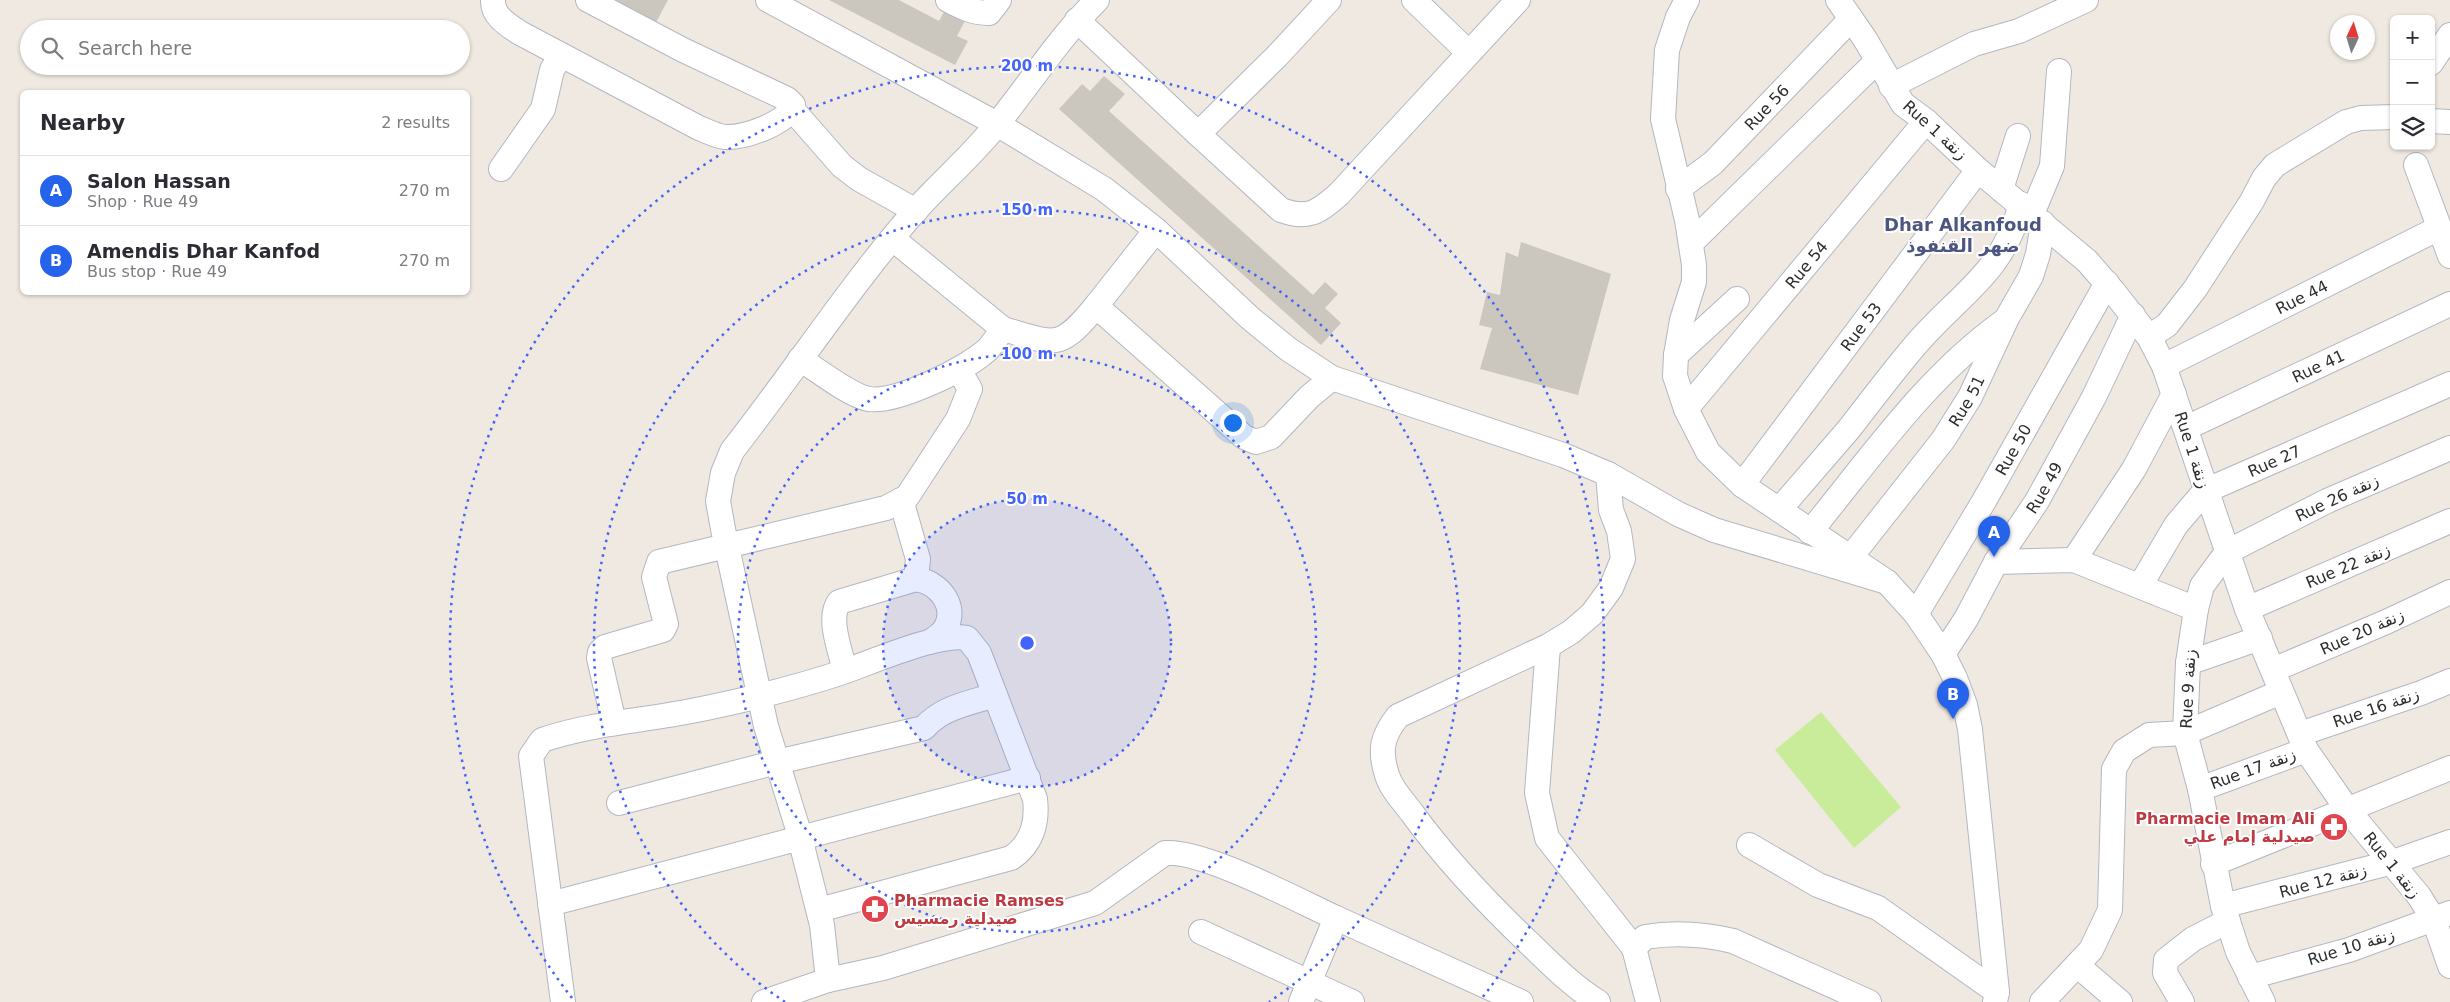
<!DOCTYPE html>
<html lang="en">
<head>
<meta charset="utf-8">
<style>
  :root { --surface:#fff; --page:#f2f2f3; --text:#2b2b33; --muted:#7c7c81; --line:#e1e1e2; --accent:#2563eb }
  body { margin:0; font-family:"DejaVu Sans",Vazirmatn,sans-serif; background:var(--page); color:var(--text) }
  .controls { position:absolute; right:15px; top:15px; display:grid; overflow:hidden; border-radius:8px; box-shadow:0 1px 4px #0004 }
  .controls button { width:45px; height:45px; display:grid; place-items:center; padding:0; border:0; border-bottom:1px solid var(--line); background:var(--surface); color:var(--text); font:25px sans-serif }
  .compass { position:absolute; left:2330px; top:15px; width:45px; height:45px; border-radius:50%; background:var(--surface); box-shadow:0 1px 4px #0004; rotate:4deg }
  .you { position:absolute; left:1232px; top:422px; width:18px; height:18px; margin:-12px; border:4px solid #fff; border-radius:50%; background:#1a73e8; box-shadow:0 0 0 8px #1a73e833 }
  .badge { display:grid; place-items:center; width:32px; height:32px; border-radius:50%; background:var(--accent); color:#fff; font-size:16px; font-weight:700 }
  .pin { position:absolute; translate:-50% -41px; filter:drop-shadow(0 1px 2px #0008) }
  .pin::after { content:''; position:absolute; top:26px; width:18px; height:15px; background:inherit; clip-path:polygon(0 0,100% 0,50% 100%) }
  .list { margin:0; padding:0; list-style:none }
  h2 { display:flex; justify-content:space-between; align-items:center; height:65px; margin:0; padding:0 20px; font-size:21px }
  h2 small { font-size:16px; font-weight:400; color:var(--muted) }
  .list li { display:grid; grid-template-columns:32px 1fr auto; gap:15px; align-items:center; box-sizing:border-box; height:70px; padding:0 20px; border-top:1px solid var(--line) }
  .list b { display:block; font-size:19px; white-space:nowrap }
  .list p { margin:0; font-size:16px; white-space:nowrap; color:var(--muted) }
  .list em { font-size:16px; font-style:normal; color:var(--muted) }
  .icon { flex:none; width:28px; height:28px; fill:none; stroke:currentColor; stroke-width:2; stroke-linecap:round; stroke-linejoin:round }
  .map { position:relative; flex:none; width:2450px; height:1002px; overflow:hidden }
  .search { position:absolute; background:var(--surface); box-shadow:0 1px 4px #0004; left:20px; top:20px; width:450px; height:55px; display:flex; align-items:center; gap:12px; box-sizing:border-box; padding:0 18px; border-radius:28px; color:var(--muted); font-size:19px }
  .panel { position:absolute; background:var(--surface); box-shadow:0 1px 4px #0004; left:20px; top:90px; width:450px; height:205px; border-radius:8px }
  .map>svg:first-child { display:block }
</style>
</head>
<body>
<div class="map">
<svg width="2450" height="1002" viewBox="0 0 2450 1002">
  <rect width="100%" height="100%" fill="#efe9e1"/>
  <path fill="#c9ec9a" d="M 1821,712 L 1901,807 L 1854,848 L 1775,750 Z"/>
  <path fill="#cbc7bf" d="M 600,0 L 668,0 L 653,28 Z
    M 829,0 L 899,0 L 939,21 L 946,8 L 966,19 L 957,36 L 968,41 L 955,65 Z
    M 1104,76 L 1125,94 L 1109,111 L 1313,295 L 1325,282 L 1338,294 L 1325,308 L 1341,323 L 1321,345 L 1059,109 L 1082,84 L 1090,91 Z
    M 1521,242 L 1611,274 L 1578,395 L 1480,369 L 1492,328 L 1479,325 L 1487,292 L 1500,295 L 1506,252 L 1518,257 Z"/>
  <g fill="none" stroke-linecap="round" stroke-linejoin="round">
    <defs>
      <g id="minor">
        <path d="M 493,0 C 492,16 508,25 520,33 L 699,128 C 707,131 716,136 725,137 C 745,138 780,125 792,109 L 793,105 L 787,99 L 683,50 L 588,0"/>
        <path d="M 768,0 L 997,124 L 1104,189 L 1156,230 L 1250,318 L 1288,349 L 1332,378 L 1563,455 L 1608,474 L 1678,514 L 1714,530 L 1887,582"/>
        <path d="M 948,0 C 961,7 973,13 989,13 L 999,0"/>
        <path d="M 1414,0 L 1468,52"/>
        <path d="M 1687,0 L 1678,17 L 1667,50 L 1663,119 L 1687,220 L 1694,265 L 1694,282 L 1682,320 L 1676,355 L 1675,376 L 1686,409 L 1708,452 L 1742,485 L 1887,582 L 1916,614 L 1943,654 L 1955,678 L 1965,705 L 1970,729 L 1997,992 L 1995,1002"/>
        <path d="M 1838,0 L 1865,39 L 1903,104 L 1926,121 L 1978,170 L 2087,261 L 2113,291 L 2149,337 L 2164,366 L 2247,609 L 2306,750 L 2347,809 L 2419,896 L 2434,920 L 2450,966"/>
        <path d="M 1077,20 L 1198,134 L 1277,56 L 1329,0"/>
        <path d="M 2431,63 L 2450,35"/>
        <path d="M 1891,86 L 1974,44 L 2019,31 L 2086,0"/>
        <path d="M 792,109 L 842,166 L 859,179 L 916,211"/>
        <path d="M 2431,121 L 2450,122"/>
        <path d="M 1198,134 L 1281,210 C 1308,220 1319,212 1339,194 L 1518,0"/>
        <path d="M 2416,165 L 2450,256"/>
        <path d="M 501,169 L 543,109 L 552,70 L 561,55"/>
        <path id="s1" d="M 1678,189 L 1713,163 L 1851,19"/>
        <path d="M 2001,189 L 2018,136"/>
        <path d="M 2032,214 L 2052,166 L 2059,71"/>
        <path d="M 893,239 L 1003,329"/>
        <path d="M 1691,243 L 1877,61"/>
        <path d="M 1096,306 L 1156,230"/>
        <path d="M 2149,337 L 2167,325 L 2195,289 L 2252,201 L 2264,178 L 2275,165 L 2346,122 L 2361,118 L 2394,117"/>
        <path d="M 1676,355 L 1737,299"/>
        <path d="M 800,359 C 816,369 852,397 869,399 C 897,403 966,369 987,350 C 993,344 998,335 1003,329 C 1056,344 1059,351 1096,306 L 1244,437 L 1256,442 L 1271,437 L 1309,397 L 1332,378"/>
        <path id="s2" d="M 2164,366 L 2439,228"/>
        <path id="s3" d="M 1686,409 L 1926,121"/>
        <path id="s4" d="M 2186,428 L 2450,304"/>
        <path id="s5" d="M 1742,485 L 1978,170"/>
        <path d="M 1779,510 C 1802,483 1826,456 1849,429 C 1870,402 1891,374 1913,348 C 1956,296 2003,275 2021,204"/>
        <path d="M 1810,532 C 1870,459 1925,378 2003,322"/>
        <path id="s6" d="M 1850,558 L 1943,440 L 1970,397 L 2007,318 L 2031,276 L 2038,254 L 2043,223"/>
        <path d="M 2074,560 L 2134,469 L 2174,394"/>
        <path d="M 1996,562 L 2074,560 L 2196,609"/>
        <path d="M 916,579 C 938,582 959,606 945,629 C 942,634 935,638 930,642"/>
        <path id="s7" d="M 2140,586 L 2176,525 L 2205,491 L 2450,384"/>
        <path d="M 2247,609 L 2450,521"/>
        <path id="s8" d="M 1916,614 L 1984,501 L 2107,283"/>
        <path d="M 1548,646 L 1537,793 L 1547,838 L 1634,948"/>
        <path id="s9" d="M 1943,654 L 1966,619 L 1996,562 L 2037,501 L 2094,397 L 2133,315"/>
        <path d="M 2188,663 L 2260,638"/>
        <path d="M 2273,670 L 2386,622 L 2450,592"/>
        <path d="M 845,671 C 841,652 827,619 839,602 L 916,579 L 918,559 L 901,500"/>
        <path d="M 614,723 L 599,658 L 600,652 L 605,647 L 663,630 L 666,624 L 654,577 L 659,562 L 886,508 L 907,497 L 958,419 L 970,389 L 959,370"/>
        <path d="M 2300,734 L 2421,693 L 2450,681"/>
        <path d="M 2200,789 L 2306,750"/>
        <path d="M 619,803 L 777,762 L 924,728 C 942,707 970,703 995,695"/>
        <path d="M 1749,845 L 1818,885 L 1878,908 L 1997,992"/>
        <path d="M 2213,864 L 2450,768"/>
        <path d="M 550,904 L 1028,778"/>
        <path d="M 2223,906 L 2393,862 L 2450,842"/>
        <path d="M 1201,932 L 1352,1002"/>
        <path d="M 2077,965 L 2120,1002"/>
        <path d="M 2250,977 L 2349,950 L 2450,913"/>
        <path d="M 828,980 L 883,968 L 1095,903 L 1165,853 C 1204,850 1297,900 1336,918"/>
        <path d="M 563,1002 L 531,756 L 542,740 C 589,724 638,721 686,712 C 737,702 788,690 837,674 C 868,664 938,632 967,638 L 979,653 L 1035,799 C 1038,824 1031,845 1011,858 L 819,910"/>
        <path d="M 764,1002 L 828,980 L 822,925 L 797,826 L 766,726 L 723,529 L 718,501 L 723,473 L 732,451 C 794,372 849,287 915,211 C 942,181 973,155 998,123 C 1031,82 1059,38 1097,0"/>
        <path d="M 1301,1002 L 1336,918 L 1521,1002"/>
        <path d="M 1598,1002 C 1571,985 1551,964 1529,943 C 1486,902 1447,861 1412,813 C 1404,802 1391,789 1387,775 C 1379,750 1382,736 1398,716 L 1548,646 L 1571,632 L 1592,614 L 1611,588 L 1623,559 L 1619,531 L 1611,510 L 1608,474"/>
        <path d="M 1648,1002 L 1634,948 L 1645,937 C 1675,932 1703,934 1733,941 L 1869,1002"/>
        <path d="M 2042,1002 L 2091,950 L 2110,910 L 2114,769 L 2124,751 L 2149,735 L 2185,733 L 2281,692"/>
        <path d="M 2182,1002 L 2165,973 L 2166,960 L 2193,939 L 2228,921"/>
        <path d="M 2263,1002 L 2238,952 L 2223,906 L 2200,789 L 2185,733 L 2188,663 L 2196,609 L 2202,586 L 2227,552 L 2327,501 L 2450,448"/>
      </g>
    </defs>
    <use href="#minor" stroke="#b4b7c1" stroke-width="26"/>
    <use href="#minor" stroke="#fff" stroke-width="24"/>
  </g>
  <circle cx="1027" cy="643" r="144" fill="#4264fb" fill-opacity=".12"/>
  <g fill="none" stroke="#4264fb" stroke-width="2.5" stroke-dasharray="2.5 5">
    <circle cx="1027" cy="643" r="144"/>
    <circle cx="1027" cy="643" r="289"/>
    <path d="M785 1002A433 433 0 1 1 1269 1002"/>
    <path d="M572 998A577 577 0 1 1 1482 998"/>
  </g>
  <defs>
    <symbol id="pharmacy-disc" viewBox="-11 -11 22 22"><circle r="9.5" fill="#e0444e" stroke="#fff"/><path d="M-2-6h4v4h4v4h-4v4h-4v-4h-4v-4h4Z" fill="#fff"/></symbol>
  </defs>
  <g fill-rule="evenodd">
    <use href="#pharmacy-disc" x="2318" y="811" width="32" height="32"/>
    <use href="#pharmacy-disc" x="859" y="893" width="32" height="32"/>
  </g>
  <g text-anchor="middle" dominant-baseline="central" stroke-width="4" stroke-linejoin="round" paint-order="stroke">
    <g font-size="16" fill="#2e2e2e" stroke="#fff">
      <text stroke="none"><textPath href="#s1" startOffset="121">Rue 56</textPath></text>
      <text transform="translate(1935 130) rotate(42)">Rue 1 زنقة</text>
      <text stroke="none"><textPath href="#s3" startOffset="188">Rue 54</textPath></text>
      <text stroke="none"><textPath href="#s2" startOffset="154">Rue 44</textPath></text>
      <text stroke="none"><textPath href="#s5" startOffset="198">Rue 53</textPath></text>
      <text stroke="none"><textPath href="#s4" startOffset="146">Rue 41</textPath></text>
      <text stroke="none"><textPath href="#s6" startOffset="196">Rue 51</textPath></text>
      <text stroke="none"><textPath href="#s8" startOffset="191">Rue 50</textPath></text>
      <text transform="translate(2192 450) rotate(72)">Rue 1 زنقة</text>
      <text stroke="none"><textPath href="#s7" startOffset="191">Rue 27</textPath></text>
      <text stroke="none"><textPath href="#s9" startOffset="195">Rue 49</textPath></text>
      <text transform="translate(2337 498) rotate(-25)">Rue 26 زنقة</text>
      <text transform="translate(2348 566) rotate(-23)">Rue 22 زنقة</text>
      <text transform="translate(2362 632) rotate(-24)">Rue 20 زنقة</text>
      <text transform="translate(2188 689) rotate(-87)">Rue 9 زنقة</text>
      <text transform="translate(2376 708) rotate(-19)">Rue 16 زنقة</text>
      <text transform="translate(2253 769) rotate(-20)">Rue 17 زنقة</text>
      <text transform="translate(2392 865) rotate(51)">Rue 1 زنقة</text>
      <text transform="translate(2323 881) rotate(-15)">Rue 12 زنقة</text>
      <text transform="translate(2351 947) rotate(-17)">Rue 10 زنقة</text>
    </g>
    <g font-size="16" font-weight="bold" fill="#be3a42" stroke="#fff" text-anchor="end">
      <text x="2315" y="818">Pharmacie Imam Ali<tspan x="2315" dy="18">صيدلية إمام علي</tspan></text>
      <text x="894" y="900" text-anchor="start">Pharmacie Ramses<tspan x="894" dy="18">صيدلية رمسيس</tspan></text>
    </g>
    <g font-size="18" font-weight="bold" fill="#4d5680" stroke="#fff">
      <text x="1963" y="224">Dhar Alkanfoud<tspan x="1963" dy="21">ضهر القنفوذ</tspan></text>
    </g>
  </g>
  <circle cx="1027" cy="643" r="8" fill="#4264fb" stroke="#fff" stroke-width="2.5"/>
  <g font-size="15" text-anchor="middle" font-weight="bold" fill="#4264fb" stroke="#fff" stroke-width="4" stroke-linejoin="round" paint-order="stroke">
    <text x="1027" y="71">200 m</text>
    <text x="1027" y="215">150 m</text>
    <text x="1027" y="359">100 m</text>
    <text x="1027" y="504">50 m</text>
  </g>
</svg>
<div class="controls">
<button>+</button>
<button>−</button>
<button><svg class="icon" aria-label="layers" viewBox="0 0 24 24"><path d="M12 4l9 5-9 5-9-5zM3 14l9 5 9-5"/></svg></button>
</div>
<svg class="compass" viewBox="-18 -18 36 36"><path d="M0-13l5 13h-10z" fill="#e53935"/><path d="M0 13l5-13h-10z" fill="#7c7c81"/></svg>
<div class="you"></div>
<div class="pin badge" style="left:1994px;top:557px">A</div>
<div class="pin badge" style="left:1953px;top:719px">B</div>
<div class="search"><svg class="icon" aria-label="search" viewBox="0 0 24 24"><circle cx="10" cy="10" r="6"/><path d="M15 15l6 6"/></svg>Search here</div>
<section class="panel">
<h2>Nearby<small>2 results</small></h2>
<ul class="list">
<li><span class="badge">A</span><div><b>Salon Hassan</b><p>Shop · Rue 49</p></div><em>270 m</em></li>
<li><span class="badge">B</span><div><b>Amendis Dhar Kanfod</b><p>Bus stop · Rue 49</p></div><em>270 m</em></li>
</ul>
</section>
</div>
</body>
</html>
